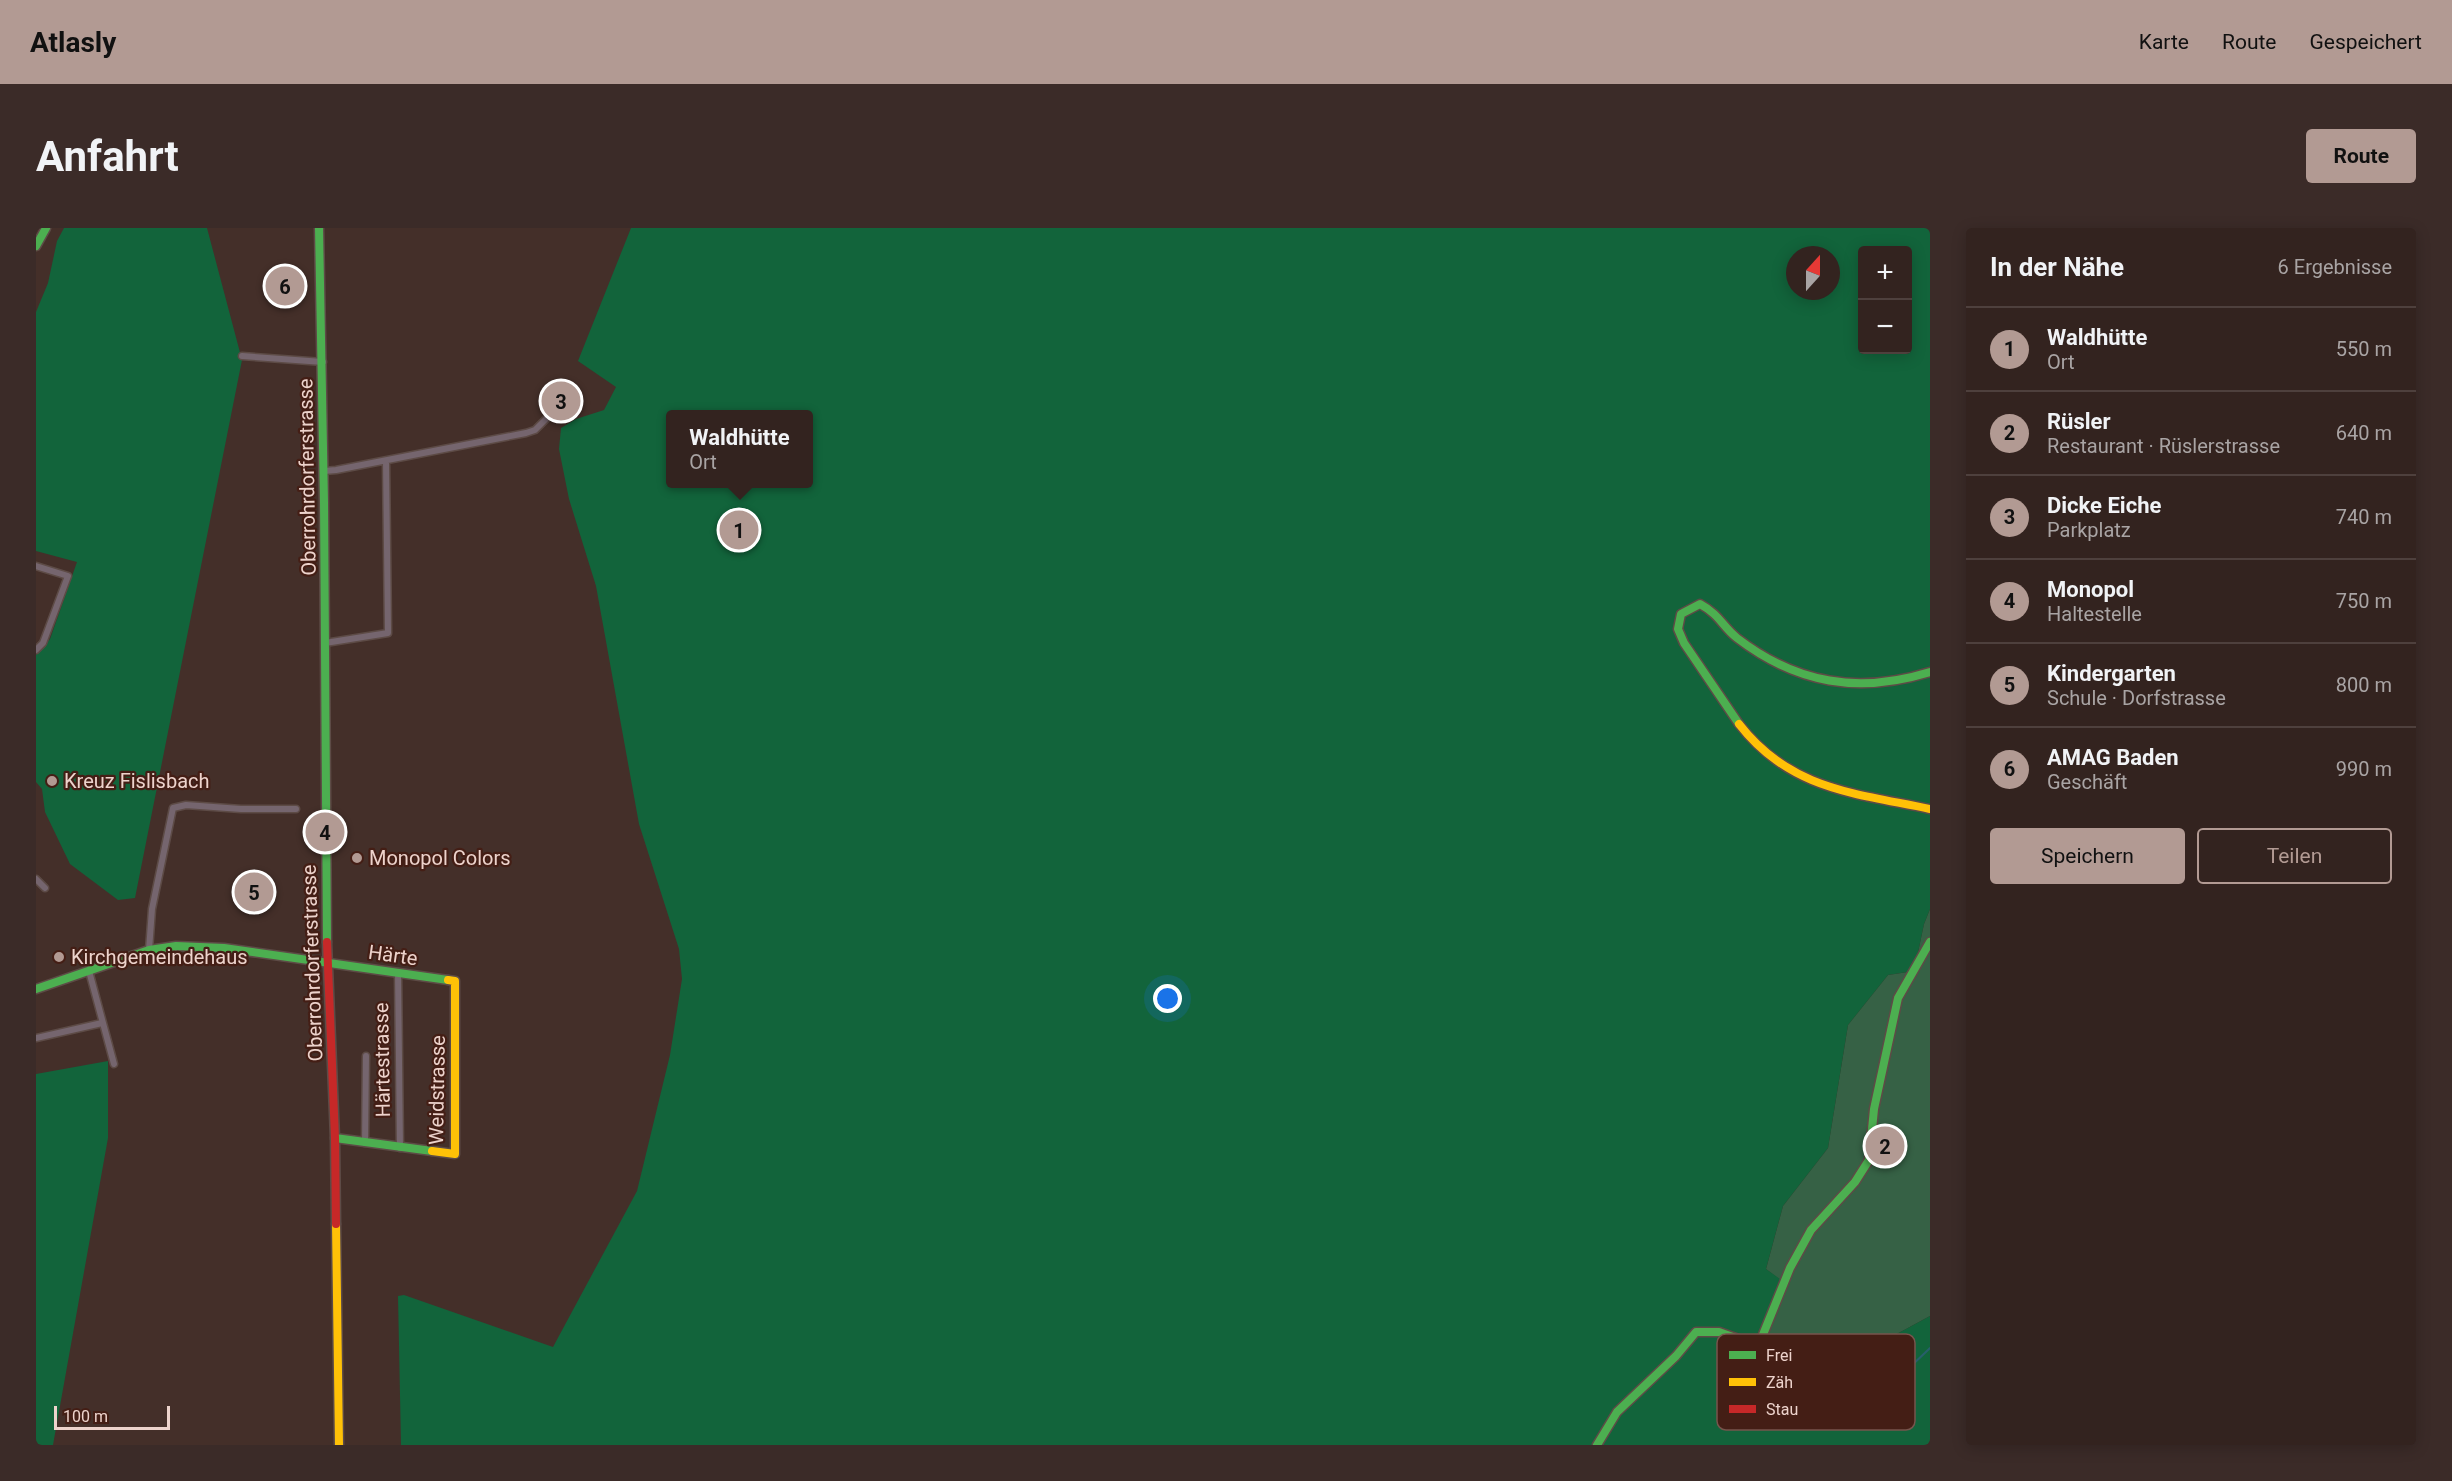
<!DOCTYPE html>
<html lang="de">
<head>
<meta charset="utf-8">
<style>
  :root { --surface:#33231f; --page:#3b2b28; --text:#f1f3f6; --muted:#a9a4a4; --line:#4e403d; --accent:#b29a93 }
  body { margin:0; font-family:Roboto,sans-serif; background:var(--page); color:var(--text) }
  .controls { position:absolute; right:18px; top:18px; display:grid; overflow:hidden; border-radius:6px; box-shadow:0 3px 15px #0003 }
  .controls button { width:54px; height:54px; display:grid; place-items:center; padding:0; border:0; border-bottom:2px solid var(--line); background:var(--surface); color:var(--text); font:30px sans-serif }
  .compass { position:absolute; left:1750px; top:18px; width:54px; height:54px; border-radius:50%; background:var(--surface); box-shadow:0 3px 15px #0003; rotate:21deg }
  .scale { position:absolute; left:18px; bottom:15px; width:116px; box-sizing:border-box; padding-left:6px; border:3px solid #edd3cc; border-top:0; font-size:16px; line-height:21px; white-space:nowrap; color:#edd3cc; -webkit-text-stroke:4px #441e15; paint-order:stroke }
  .you { position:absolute; left:1132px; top:771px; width:21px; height:21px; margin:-15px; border:4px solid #fff; border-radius:50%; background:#1a73e8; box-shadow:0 0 0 9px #1a73e833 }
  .badge { display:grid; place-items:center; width:39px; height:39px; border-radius:50%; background:var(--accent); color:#111; font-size:20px; font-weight:700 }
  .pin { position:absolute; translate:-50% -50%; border:3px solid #fff; box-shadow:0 2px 6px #0006 }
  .popup { position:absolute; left:630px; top:182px; width:147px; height:78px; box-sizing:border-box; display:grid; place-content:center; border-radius:6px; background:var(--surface); filter:drop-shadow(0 2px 4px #0005); font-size:20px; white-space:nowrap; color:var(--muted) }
  .popup b { font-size:22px; color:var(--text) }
  .popup::after { content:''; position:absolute; left:50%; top:100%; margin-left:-12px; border:12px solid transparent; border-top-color:var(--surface) }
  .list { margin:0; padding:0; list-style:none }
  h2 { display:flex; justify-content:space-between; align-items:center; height:78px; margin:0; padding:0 24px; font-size:26px }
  h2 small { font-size:20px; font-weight:400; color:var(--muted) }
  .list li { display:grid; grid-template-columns:39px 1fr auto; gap:18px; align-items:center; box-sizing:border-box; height:84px; padding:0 24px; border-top:2px solid var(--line) }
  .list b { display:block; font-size:22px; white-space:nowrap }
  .list p { margin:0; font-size:20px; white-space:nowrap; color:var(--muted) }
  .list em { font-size:20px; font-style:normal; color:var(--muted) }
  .actions { display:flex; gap:12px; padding:18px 24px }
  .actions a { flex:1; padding:14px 0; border:2px solid var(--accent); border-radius:6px; text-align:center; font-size:21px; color:var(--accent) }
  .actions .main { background:var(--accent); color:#111 }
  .map { position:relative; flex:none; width:1894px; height:1217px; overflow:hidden; border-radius:6px }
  header { display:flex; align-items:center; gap:36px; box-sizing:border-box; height:84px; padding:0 30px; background:var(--accent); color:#111 }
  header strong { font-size:28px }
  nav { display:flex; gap:33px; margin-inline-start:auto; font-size:21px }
  .intro { display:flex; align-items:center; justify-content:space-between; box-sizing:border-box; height:144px; padding:0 36px }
  h1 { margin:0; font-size:42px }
  .button { padding:15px 27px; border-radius:6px; background:var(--accent); color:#111; font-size:21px; font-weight:700 }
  main { display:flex; gap:36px; padding:0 36px }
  aside { flex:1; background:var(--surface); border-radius:6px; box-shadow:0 3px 15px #0003 }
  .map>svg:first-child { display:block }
</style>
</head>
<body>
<header>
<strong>Atlasly</strong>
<nav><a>Karte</a><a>Route</a><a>Gespeichert</a></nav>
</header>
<div class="intro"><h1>Anfahrt</h1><a class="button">Route</a></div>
<main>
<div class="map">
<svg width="1894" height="1217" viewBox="0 0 1894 1217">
  <rect width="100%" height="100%" fill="#442f29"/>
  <path fill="#366145" d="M 1894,681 L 1894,1088 L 1846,1114 L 1810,1147 L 1723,1143 L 1717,1126 L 1747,1054 L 1730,1041 L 1747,978 L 1792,920 L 1812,797 L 1852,747 L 1878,743 L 1888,696 Z"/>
  <path fill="#12643b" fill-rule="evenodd" d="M 28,0 L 171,0 L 206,132 L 99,670 L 82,672 L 34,636 L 9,584 L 6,561 L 0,554 L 0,427 L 14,411 L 41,334 L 0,323 L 0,84 L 12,55 L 21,13 Z
    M 595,0 L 1894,0 L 1894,681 L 1888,696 L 1878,743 L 1852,747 L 1812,797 L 1792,920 L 1747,978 L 1730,1041 L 1747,1053 L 1717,1126 L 1724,1143 L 1809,1147 L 1846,1114 L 1894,1088 L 1894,1217 L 365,1217 L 362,1068 L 368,1067 L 517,1119 L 601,963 L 634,827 L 646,751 L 643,721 L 603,596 L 560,358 L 533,271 L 523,221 L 525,200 L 540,191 L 568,182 L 580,159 L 542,133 ZM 1826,22 L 1872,22 L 1872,122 L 1826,122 ZM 1759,27 L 1795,27 L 1795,63 L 1759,63 ZM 634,186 L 772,186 L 772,256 L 634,256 Z
    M 72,833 L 72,910 L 17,1217 L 0,1217 L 0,846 Z"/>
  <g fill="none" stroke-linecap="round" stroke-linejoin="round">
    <path stroke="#285f6b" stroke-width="2" d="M 1852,1160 L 1894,1120"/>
    <defs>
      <path id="street" d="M 206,128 L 287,134
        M 288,243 L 300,242 L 490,205 L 499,202 L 512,189
        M 0,338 L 32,348 L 7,415 L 0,422
        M 289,415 L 352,405 L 350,233
        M 0,651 L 9,660
        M 113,722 L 116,681 L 137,580 L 150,577 L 205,581 L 260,581
        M 53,743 L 78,836
        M 362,744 L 364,920
        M 0,810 L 66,795
        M 329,915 L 330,828"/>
      <path id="fast" d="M 283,0 L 288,274 L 291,714
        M 0,18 L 10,0
        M 1703,496 L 1648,415 L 1642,401 L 1645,386 L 1664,376 C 1684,387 1686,398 1701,410 C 1761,456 1823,466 1894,444
        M 0,761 L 113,722 L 140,718 L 188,720 L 412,752
        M 299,910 L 396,923
        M 1561,1217 L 1581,1184 L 1640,1128 L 1660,1104 L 1683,1104 L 1719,1117 L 1724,1114 L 1754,1040 L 1775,1002 L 1819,954 L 1833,932 L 1838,881 L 1862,770 L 1894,714"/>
      <path id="slow" d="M 1703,496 C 1754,562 1819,565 1894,581
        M 396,923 L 419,926 L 419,753 L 412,752
        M 300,996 L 303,1217"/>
      <path id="jam" d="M 291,714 L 299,910 L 300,996"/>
    </defs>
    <use href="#street" stroke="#5d4b46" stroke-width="9"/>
    <use href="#fast" stroke="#5d4b46" stroke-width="11"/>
    <use href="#slow" stroke="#5d4b46" stroke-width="11"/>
    <use href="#jam" stroke="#5d4b46" stroke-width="11"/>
    <use href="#street" stroke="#75656e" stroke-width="6"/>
    <use href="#fast" stroke="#4caf50" stroke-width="8"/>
    <use href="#slow" stroke="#ffc107" stroke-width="8"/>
    <use href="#jam" stroke="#c62828" stroke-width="8"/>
  </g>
  <g fill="#b29a93" stroke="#441e15" stroke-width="2">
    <circle cx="16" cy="553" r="6"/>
    <circle cx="321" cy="630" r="6"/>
    <circle cx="23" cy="729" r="6"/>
  </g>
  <g text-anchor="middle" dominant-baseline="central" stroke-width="4.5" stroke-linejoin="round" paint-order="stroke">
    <g font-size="20" fill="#edd3cc" stroke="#441e15">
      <text transform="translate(271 249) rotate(-91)">Oberrohrdorferstrasse</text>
      <text transform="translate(357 727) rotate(8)">Härte</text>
      <text transform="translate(276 735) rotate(-92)">Oberrohrdorferstrasse</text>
      <text transform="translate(346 832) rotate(-91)">Härtestrasse</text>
      <text transform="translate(401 862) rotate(-89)">Weidstrasse</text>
    </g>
    <g font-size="20" fill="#edd3cc" stroke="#441e15" text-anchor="start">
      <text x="28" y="553">Kreuz Fislisbach</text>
      <text x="333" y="630">Monopol Colors</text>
      <text x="35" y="729">Kirchgemeindehaus</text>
    </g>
  </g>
  <rect x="1681" y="1106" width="198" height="96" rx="9" fill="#441e15" stroke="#77544c" stroke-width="1.5"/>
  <rect x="1693" y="1123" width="27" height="8" fill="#4caf50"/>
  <rect x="1693" y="1150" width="27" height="8" fill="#ffc107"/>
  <rect x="1693" y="1177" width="27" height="8" fill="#c62828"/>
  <g font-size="16" fill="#edd3cc">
    <text x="1730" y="1133">Frei</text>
    <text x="1730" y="1160">Zäh</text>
    <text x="1730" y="1187">Stau</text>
  </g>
</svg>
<div class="controls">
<button>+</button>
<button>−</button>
</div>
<svg class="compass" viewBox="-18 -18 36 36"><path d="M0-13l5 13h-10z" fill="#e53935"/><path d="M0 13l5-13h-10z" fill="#a9a4a4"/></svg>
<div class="scale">100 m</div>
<div class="you"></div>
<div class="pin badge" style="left:703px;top:302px">1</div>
<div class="popup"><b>Waldhütte</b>Ort</div>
<div class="pin badge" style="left:1849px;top:918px">2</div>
<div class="pin badge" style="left:525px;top:173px">3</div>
<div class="pin badge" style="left:289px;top:604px">4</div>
<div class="pin badge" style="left:218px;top:664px">5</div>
<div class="pin badge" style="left:249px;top:58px">6</div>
</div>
<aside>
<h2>In der Nähe<small>6 Ergebnisse</small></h2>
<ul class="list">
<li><span class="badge">1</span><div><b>Waldhütte</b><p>Ort</p></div><em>550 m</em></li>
<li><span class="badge">2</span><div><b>Rüsler</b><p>Restaurant · Rüslerstrasse</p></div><em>640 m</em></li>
<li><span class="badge">3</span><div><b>Dicke Eiche</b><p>Parkplatz</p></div><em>740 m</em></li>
<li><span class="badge">4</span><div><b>Monopol</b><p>Haltestelle</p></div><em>750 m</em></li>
<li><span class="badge">5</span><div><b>Kindergarten</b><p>Schule · Dorfstrasse</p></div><em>800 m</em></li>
<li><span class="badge">6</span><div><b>AMAG Baden</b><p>Geschäft</p></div><em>990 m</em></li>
</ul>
<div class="actions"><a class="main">Speichern</a><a>Teilen</a></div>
</aside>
</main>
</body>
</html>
